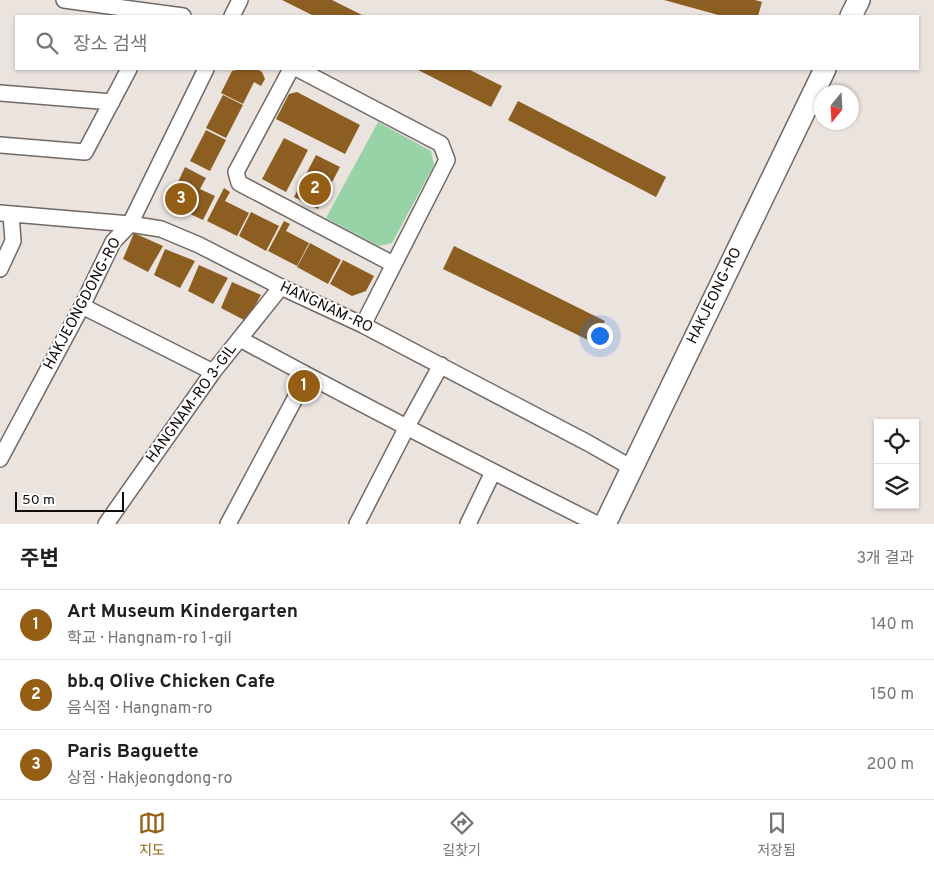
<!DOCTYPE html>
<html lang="ko">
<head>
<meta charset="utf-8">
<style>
  :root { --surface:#fff; --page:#f2f2f2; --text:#202124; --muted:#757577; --line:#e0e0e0; --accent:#945f14 }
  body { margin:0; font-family:Overpass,"Noto Sans KR",sans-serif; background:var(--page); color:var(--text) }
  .controls { position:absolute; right:15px; bottom:15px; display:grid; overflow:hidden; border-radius:0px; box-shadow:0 1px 4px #0004 }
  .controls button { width:45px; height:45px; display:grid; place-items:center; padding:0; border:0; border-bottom:1px solid var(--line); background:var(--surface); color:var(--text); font:25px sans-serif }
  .compass { position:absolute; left:814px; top:85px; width:45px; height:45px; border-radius:50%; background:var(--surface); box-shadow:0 1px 4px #0004; rotate:198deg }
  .scale { position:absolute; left:15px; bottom:12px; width:109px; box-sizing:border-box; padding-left:5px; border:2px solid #0f0c0a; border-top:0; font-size:14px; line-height:18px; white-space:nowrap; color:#0f0c0a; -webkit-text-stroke:4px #fff; paint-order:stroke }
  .you { position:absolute; left:599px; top:335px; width:18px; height:18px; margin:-12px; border:4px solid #fff; border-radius:50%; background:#1a73e8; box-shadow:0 0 0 8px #1a73e833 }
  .badge { display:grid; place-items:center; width:32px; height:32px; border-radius:50%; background:var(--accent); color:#fff; font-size:16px; font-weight:700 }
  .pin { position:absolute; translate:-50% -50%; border:2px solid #fff; box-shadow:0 1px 5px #0006 }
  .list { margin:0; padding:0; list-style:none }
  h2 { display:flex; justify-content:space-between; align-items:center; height:65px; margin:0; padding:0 20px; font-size:21px }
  h2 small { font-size:16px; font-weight:400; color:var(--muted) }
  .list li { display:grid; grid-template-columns:32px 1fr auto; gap:15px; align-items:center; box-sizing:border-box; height:70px; padding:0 20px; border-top:1px solid var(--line) }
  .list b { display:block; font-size:19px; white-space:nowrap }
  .list p { margin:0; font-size:16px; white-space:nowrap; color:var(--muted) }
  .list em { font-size:16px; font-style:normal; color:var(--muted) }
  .icon { flex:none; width:28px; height:28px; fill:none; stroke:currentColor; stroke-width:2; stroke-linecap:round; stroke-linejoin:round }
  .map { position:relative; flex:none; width:934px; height:524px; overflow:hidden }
  .search { position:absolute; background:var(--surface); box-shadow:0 1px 4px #0004; left:15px; right:15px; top:15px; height:55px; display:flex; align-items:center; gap:12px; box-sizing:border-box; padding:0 18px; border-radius:0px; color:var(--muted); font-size:19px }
  .sheet { height:275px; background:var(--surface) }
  nav { display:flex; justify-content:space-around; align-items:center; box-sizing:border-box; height:70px; border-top:1px solid var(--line); background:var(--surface); font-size:14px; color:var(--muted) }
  nav a { display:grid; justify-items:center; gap:2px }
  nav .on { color:var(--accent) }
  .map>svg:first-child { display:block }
</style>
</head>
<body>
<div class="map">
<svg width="934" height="524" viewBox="0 0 934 524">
  <rect width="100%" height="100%" fill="#ebe3de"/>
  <path fill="#97d3a6" d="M 378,122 L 431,151 L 434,165 L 392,243 L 379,246 L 326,218 Z"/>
  <path fill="#8d5e22" d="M 282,0 L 332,0 L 364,16 L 314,16 Z
    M 664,0 L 755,0 L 762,2 L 758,16 L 722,16 Z
    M 240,69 L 257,69 L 262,72 L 265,79 L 261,86 L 254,82 L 243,104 L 221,93 L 232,71 Z
    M 416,69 L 468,69 L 502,86 L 491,107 Z
    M 297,92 L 360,125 L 345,154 L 276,119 L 289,94 Z
    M 223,95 L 243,105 L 226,138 L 206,128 Z
    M 518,101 L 666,177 L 656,197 L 508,120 Z
    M 206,130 L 226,140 L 210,171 L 190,161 Z
    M 284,138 L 308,150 L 286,192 L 262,179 Z
    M 316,155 L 340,167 L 318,209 L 294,197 Z
    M 185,167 L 206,178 L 200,189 L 215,196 L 203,220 L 175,207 L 171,197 Z
    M 224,188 L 230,192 L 225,201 L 249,213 L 237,236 L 207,221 Z
    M 251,212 L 279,226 L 266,251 L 239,236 Z
    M 284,221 L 290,224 L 286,231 L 309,243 L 297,266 L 268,251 Z
    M 134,233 L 163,246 L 148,272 L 123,259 Z
    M 310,243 L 341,260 L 328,284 L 297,267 Z
    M 454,246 L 605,321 L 594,343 L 443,269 Z
    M 165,249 L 195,261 L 180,288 L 154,275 Z
    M 343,260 L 374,276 L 366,291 L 352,296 L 330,284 Z
    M 199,265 L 228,278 L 213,304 L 188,291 Z
    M 232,282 L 261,295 L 246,321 L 221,308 Z"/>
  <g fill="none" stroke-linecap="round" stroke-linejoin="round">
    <defs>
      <path id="minor" d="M 64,0 L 183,16
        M 232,16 L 240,0
        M 291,69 L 236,172 L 239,183 L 393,264
        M 298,69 L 441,144 L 447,160 L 363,325
        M 0,93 L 112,102
        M 0,145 L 85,152 L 129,69
        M 0,213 L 130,224 L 161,229 L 199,245 L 281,287 L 363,325 L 588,443 L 632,468
        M 0,269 L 13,241 L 11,214
        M 82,306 L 213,372
        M 240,339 C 358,403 477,464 597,524
        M 0,459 L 82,306 L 113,242 L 130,224 L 206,69
        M 106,524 L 213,372 L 281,287
        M 228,524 L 307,376
        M 357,524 L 409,423 L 441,365
        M 468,524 L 493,472"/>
      <path id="secondary" d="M 851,16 L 859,0
        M 605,524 L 825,69"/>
    </defs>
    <use href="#minor" stroke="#706965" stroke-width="18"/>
    <use href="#secondary" stroke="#706965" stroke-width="24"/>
    <use href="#minor" stroke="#fff" stroke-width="15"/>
    <use href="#secondary" stroke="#fff" stroke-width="21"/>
  </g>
  <g text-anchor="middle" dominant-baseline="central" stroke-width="4" stroke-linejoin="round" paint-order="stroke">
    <g font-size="15" fill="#0f0c0a" stroke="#fff">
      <text transform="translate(715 296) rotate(-64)">HAKJEONG-RO</text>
      <text transform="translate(83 304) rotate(-62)">HAKJEONGDONG-RO</text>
      <text transform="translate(326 308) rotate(25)">HANGNAM-RO</text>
      <text transform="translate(192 404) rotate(-54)">HANGNAM-RO 3-GIL</text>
    </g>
  </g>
</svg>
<div class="controls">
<button><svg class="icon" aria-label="locate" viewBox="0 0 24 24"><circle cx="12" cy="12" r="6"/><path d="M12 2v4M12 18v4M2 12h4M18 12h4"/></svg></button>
<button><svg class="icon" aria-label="layers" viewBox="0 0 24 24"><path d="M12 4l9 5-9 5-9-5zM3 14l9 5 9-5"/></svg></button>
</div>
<svg class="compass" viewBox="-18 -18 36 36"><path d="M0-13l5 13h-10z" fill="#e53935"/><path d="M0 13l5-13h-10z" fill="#757577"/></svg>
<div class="scale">50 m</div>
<div class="you"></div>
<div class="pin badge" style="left:304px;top:386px">1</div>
<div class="pin badge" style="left:315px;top:189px">2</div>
<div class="pin badge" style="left:181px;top:199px">3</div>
<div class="search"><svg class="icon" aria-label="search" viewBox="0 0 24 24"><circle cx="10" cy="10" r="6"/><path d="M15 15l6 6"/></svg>장소 검색</div>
</div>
<section class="sheet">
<h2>주변<small>3개 결과</small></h2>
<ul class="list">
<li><span class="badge">1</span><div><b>Art Museum Kindergarten</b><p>학교 · Hangnam-ro 1-gil</p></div><em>140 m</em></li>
<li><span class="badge">2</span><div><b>bb.q Olive Chicken Cafe</b><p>음식점 · Hangnam-ro</p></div><em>150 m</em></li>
<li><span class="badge">3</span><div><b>Paris Baguette</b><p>상점 · Hakjeongdong-ro</p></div><em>200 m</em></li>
</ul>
</section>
<nav>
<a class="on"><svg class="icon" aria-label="map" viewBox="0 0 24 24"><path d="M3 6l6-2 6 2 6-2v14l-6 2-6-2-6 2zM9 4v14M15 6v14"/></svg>지도</a>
<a><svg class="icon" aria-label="directions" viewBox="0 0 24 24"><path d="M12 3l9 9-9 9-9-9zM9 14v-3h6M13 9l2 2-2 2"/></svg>길찾기</a>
<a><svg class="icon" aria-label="saved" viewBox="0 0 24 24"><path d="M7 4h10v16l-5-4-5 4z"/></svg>저장됨</a>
</nav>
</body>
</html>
